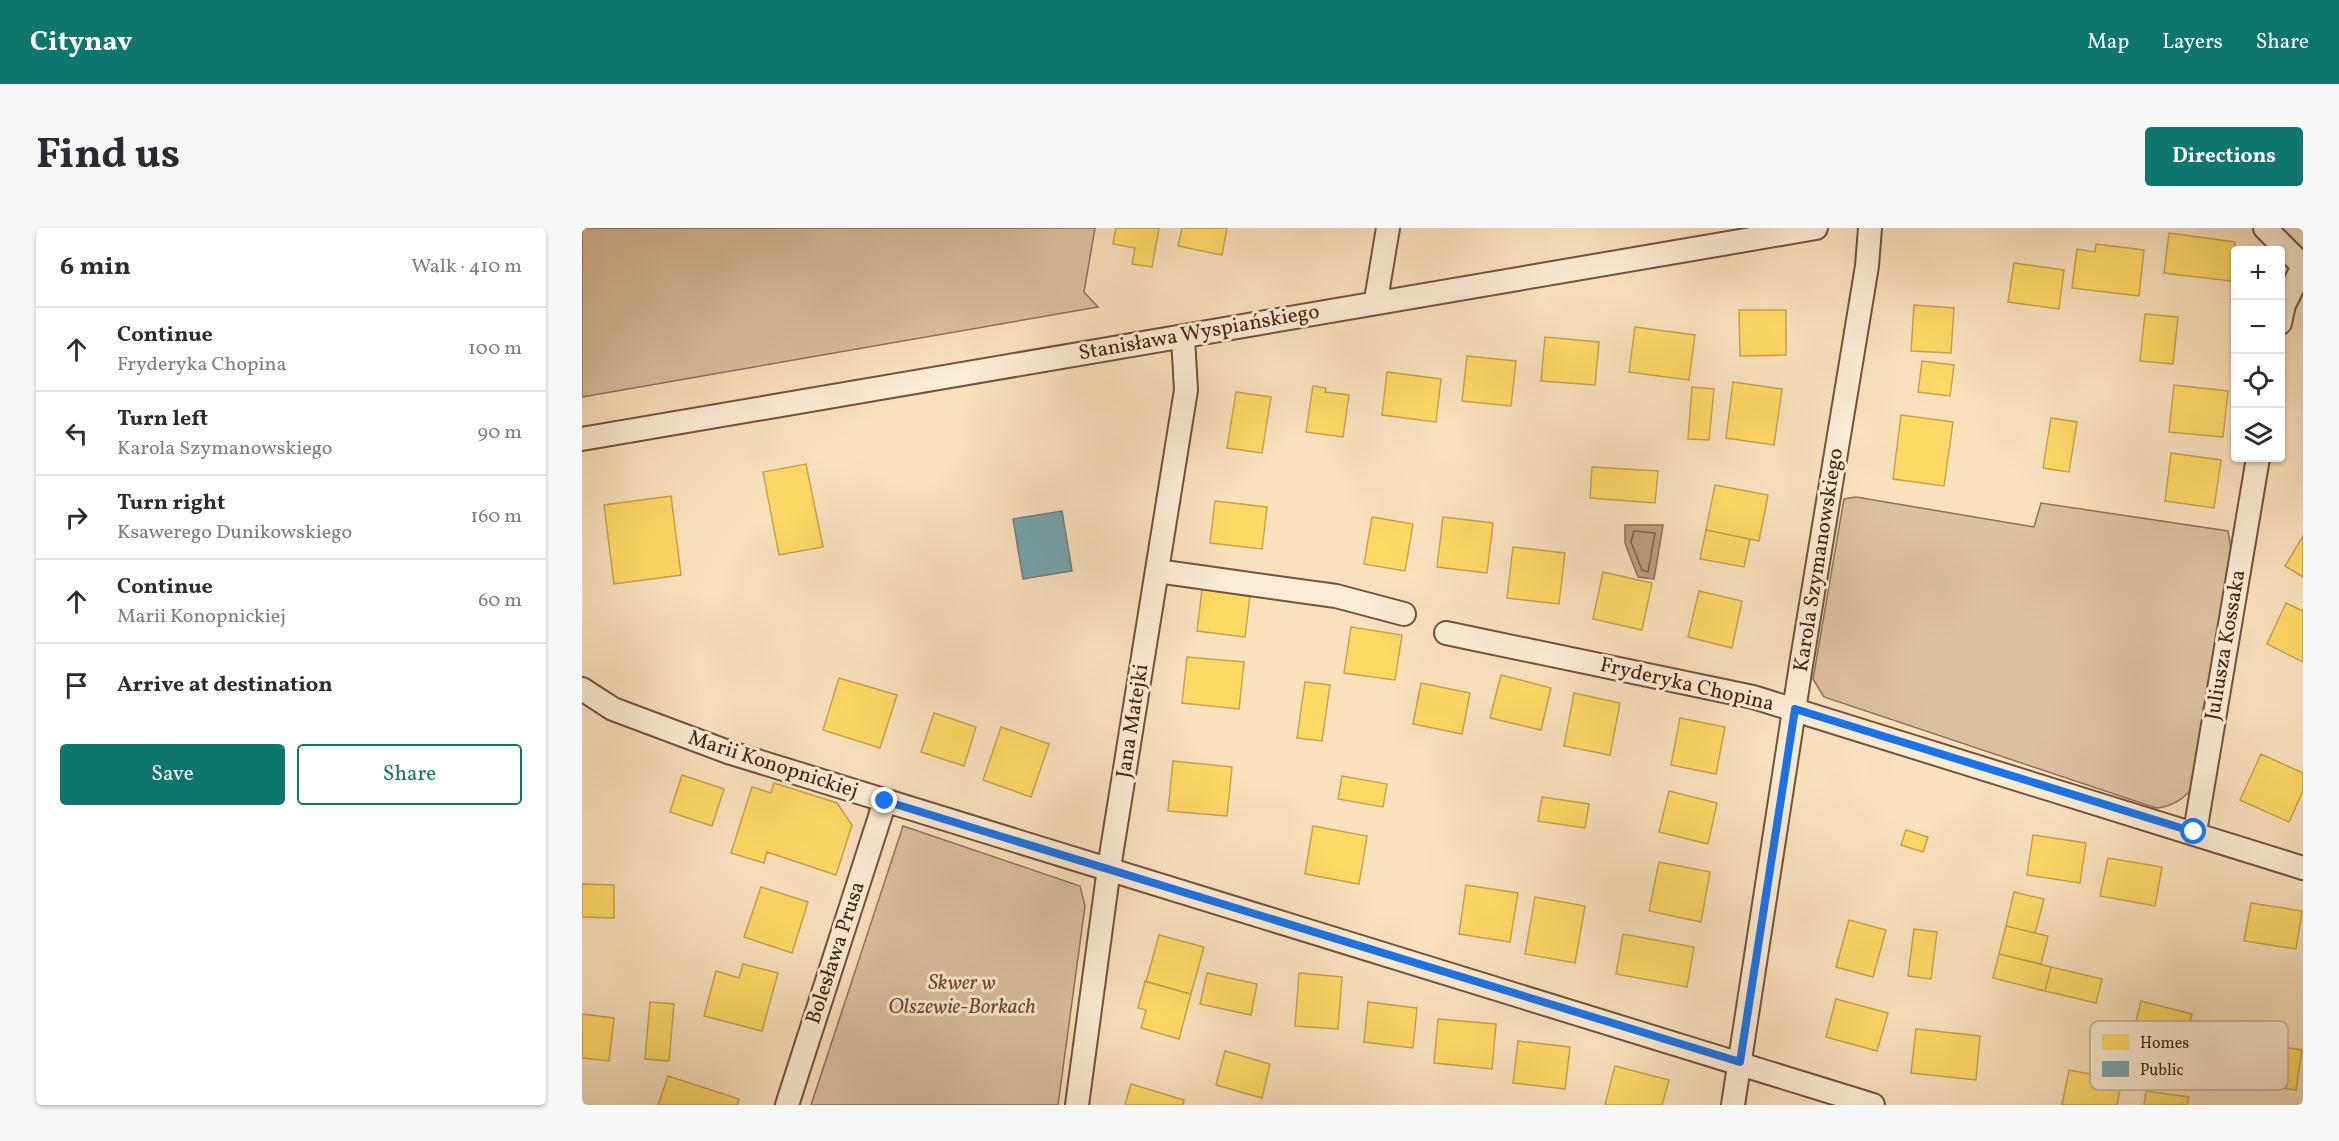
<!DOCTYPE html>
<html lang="en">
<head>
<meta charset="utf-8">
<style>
  :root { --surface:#fff; --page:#f7f7f7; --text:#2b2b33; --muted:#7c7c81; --line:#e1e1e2; --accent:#0f766e }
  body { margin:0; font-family:Vollkorn,serif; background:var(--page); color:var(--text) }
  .controls { position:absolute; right:18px; top:18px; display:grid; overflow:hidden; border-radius:6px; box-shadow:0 2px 4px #0004 }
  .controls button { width:54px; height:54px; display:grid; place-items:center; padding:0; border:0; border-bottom:2px solid var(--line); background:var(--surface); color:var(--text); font:30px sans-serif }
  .stop { position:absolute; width:18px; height:18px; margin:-14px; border:4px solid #1a73e8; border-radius:50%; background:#fff }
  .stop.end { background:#1a73e8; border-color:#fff; box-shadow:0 2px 6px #0008 }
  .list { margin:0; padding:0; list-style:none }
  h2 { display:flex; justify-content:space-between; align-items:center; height:78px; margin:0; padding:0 24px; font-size:26px }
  h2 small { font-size:20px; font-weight:400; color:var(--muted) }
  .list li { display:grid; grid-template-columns:39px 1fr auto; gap:18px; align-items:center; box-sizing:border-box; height:84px; padding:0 24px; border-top:2px solid var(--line) }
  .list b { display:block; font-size:22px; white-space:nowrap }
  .list p { margin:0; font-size:20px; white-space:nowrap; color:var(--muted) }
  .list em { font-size:20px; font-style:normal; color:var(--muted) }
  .actions { display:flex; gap:12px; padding:18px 24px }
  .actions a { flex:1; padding:14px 0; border:2px solid var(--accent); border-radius:6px; text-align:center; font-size:21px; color:var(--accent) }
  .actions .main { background:var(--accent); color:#fff }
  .icon { flex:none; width:33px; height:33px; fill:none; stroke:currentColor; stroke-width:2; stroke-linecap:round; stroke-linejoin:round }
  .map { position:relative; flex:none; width:1721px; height:877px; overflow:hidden; border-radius:6px }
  header { display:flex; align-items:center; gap:36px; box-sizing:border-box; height:84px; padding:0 30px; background:var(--accent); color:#fff }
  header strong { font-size:28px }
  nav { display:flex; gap:33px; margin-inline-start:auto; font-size:21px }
  .intro { display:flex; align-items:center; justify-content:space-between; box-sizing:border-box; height:144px; padding:0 36px }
  h1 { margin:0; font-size:42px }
  .button { padding:15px 27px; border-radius:6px; background:var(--accent); color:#fff; font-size:21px; font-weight:700 }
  main { display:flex; gap:36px; padding:0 36px }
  aside { flex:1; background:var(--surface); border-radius:6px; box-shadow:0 2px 4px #0004 }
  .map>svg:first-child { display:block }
</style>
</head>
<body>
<header>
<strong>Citynav</strong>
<nav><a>Map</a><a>Layers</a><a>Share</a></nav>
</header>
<div class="intro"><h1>Find us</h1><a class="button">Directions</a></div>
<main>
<aside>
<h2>6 min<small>Walk · 410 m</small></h2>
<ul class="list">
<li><svg class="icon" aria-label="ahead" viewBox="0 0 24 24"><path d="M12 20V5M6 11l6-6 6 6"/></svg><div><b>Continue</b><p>Fryderyka Chopina</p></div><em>100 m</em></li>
<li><svg class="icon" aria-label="left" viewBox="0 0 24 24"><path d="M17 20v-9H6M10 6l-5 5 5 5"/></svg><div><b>Turn left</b><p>Karola Szymanowskiego</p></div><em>90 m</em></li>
<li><svg class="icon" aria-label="right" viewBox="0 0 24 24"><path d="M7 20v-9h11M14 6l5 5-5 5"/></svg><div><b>Turn right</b><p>Ksawerego Dunikowskiego</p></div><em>160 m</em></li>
<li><svg class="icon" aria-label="ahead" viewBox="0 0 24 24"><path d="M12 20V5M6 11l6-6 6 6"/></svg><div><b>Continue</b><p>Marii Konopnickiej</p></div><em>60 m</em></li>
<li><svg class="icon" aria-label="arrive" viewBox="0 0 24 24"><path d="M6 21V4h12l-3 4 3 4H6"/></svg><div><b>Arrive at destination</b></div></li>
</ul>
<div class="actions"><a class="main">Save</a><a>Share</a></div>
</aside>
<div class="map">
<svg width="1721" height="877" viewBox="0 0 1721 877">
  <rect width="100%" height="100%" fill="#fae1be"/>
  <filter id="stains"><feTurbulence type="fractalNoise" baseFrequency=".00333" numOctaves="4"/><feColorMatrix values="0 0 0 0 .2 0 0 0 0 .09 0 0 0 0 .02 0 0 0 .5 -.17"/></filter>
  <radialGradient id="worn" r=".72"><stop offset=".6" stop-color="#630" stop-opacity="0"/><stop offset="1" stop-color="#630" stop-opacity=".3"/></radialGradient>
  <path fill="#dbc0a1" stroke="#90705a" stroke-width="1.5" d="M 0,0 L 513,0 L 502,64 L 516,79 L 0,169 Z
    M 1274,269 L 1452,299 L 1459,275 L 1646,303 L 1649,320 L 1647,341 L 1609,562 C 1600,572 1588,579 1574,580 L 1242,469 L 1231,451 L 1262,271 Z
    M 321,598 L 498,658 L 503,678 L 476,877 L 229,877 Z"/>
  <path fill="#bca084" stroke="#8c6d57" stroke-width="1.5" d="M 1043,297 L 1081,297 L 1072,351 L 1056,349 L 1043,315 Z"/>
  <path fill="#ffd966" stroke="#c7a24d" stroke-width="1.5" d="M 534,0 L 577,0 L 570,39 L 550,36 L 553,20 L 531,16 Z
    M 600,0 L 645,0 L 640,27 L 596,18 Z
    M 1587,5 L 1653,14 L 1649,53 L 1582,45 Z
    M 1514,16 L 1562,22 L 1557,68 L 1490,60 L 1495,21 L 1513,24 Z
    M 1432,35 L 1482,42 L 1477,81 L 1426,74 Z
    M 1332,77 L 1372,80 L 1369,125 L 1329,123 Z
    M 1157,82 L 1204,82 L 1204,127 L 1158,128 Z
    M 1563,86 L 1596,89 L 1591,136 L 1558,133 Z
    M 1053,99 L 1113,107 L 1107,152 L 1047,144 Z
    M 963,109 L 1017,114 L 1013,157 L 959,153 Z
    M 885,128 L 934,133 L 929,178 L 880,173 Z
    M 1340,133 L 1372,137 L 1368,168 L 1336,164 Z
    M 805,144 L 859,151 L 854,194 L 800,187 Z
    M 1151,154 L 1200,161 L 1192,217 L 1144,210 Z
    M 1592,157 L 1646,163 L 1641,209 L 1587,204 Z
    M 731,158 L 744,160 L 743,164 L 767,167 L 761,209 L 724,204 Z
    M 1110,159 L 1132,161 L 1127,212 L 1106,211 Z
    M 654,164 L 689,169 L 680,225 L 645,220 Z
    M 1319,187 L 1371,194 L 1362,258 L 1311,251 Z
    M 1469,190 L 1495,194 L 1487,244 L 1461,240 Z
    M 1589,225 L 1639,232 L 1632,280 L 1583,273 Z
    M 224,236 L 241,319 L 197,327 L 181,244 Z
    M 1010,239 L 1076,243 L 1073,275 L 1008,270 Z
    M 1133,257 L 1186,267 L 1177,313 L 1124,302 Z
    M 89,268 L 99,347 L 32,356 L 22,277 Z
    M 633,273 L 685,279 L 680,321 L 628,315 Z
    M 790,289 L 831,296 L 823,343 L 782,336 Z
    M 861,289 L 911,295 L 905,345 L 855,339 Z
    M 1124,302 L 1168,311 L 1162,339 L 1118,331 Z
    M 1721,308 L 1721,349 L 1703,338 Z
    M 931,319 L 983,325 L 977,376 L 925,370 Z
    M 1021,344 L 1070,355 L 1060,402 L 1011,391 Z
    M 620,361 L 668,367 L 663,409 L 615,403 Z
    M 1117,363 L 1160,373 L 1150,420 L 1106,409 Z
    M 1704,375 L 1721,383 L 1721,434 L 1685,416 Z
    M 769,399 L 820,407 L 813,452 L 762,445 Z
    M 605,429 L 662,434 L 657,481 L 600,475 Z
    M 919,447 L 969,460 L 959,502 L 908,490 Z
    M 257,450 L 315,467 L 298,520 L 241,502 Z
    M 723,454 L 748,457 L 740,513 L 715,510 Z
    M 839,455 L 888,465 L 880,506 L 831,496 Z
    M 992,465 L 1038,475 L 1028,527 L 982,518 Z
    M 352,485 L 394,499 L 382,538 L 339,524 Z
    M 1098,490 L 1143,499 L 1134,546 L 1089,537 Z
    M 419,499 L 467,516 L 449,569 L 401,552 Z
    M 1679,526 L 1721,545 L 1721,563 L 1707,594 L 1658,572 Z
    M 591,533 L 650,539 L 645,588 L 586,583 Z
    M 100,547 L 142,561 L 130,598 L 88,584 Z
    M 760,548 L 805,556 L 801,579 L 756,571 Z
    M 192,555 L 255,575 L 270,597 L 254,647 L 185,624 L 182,635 L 149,625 L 170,559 L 189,565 Z
    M 1087,563 L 1135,575 L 1126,616 L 1077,604 Z
    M 960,569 L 1007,576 L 1003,600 L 956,593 Z
    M 731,598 L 785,608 L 777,656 L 723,646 Z
    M 1324,602 L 1346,609 L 1341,624 L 1319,617 Z
    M 1451,607 L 1504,615 L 1498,655 L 1445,647 Z
    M 1526,630 L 1580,639 L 1573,678 L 1518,668 Z
    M 1077,634 L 1128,644 L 1119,694 L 1067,683 Z
    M 0,656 L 32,657 L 32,690 L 0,689 Z
    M 884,657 L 936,665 L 928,714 L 877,706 Z
    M 179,659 L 226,674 L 210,725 L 162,709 Z
    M 1432,664 L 1462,671 L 1453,705 L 1424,698 Z
    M 953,669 L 1003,678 L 993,735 L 943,726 Z
    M 1669,675 L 1720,683 L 1714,721 L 1662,713 Z
    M 1267,692 L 1304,702 L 1291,749 L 1254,739 Z
    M 1424,698 L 1466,708 L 1459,736 L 1417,726 Z
    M 1332,701 L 1355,704 L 1349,751 L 1326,748 Z
    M 1041,706 L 1112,719 L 1105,759 L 1034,746 Z
    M 577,707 L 622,719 L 609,766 L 564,754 Z
    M 1417,726 L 1469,739 L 1463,763 L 1411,750 Z
    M 161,736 L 196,745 L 180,803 L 122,788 L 134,743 L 157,750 Z
    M 1469,739 L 1520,751 L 1514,775 L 1463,763 Z
    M 625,745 L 675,756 L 669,787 L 618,776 Z
    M 717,745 L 760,749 L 756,801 L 713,798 Z
    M 563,753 L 609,766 L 597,811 L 559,800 L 564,782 L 556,780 Z
    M 1254,771 L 1306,785 L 1295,823 L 1244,809 Z
    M 1559,773 L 1610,786 L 1603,814 L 1552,802 Z
    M 68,774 L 92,776 L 87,833 L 63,831 Z
    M 786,774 L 835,780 L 831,820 L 782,814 Z
    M 0,786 L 32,790 L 27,833 L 0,830 Z
    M 856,791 L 914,796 L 910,841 L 852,835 Z
    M 1334,801 L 1398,808 L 1394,852 L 1329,845 Z
    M 936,813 L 988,819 L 983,861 L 931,855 Z
    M 1699,819 L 1720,822 L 1714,862 L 1692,859 Z
    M 643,823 L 688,836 L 680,870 L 634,857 Z
    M 1033,838 L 1087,852 L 1080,877 L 1023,877 Z
    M 1487,842 L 1540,852 L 1535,877 L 1480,877 Z
    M 86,848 L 157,871 L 155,877 L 76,877 Z
    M 549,856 L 602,872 L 601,877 L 543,877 Z
    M 1564,863 L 1607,869 L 1605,877 L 1562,877 Z"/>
  <path fill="#76a5af" stroke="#677d80" stroke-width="1.5" d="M 480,283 L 490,343 L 441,351 L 431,291 Z"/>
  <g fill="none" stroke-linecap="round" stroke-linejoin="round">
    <path stroke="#80604c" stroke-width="1.5" d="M 1052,303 L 1073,305 L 1066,344 L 1060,342 L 1049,314 Z"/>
    <defs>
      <path id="street" d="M 1683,0 L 1721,38
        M 794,72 L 806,0
        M 1698,95 L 1702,77 L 1721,38
        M 0,211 C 411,142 822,68 1234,0
        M 575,343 L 754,368 L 822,386
        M 864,405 L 1171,469 L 1721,640
        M 0,461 L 31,481 L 146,524 L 1291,877
        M 1613,604 L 1676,230
        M 205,877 L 303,573
        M 495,877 L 527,640 L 604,162 L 601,110
        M 1151,877 L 1219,437 L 1285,38 L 1288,0"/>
    </defs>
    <use href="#street" stroke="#72513e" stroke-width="26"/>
    <use href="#street" stroke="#fcecd5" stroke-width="22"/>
  </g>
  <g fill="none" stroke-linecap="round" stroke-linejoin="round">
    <path stroke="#1a73e8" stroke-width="8" d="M 303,573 L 1158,834 L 1213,481 L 1612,604"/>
  </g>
  <g text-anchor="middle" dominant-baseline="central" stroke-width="6" stroke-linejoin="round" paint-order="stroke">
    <g font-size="21" fill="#452113" stroke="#fcecd5">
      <text transform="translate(617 105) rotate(-10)">Stanisława Wyspiańskiego</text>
      <text transform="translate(1237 332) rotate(-81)">Karola Szymanowskiego</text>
      <text transform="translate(1644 417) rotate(-80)">Juliusza Kossaka</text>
      <text transform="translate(1105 457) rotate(13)">Fryderyka Chopina</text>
      <text transform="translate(551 493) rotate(-81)">Jana Matejki</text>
      <text transform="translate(191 537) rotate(18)">Marii Konopnickiej</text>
      <text transform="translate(254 725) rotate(-72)">Bolesława Prusa</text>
    </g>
    <g font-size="21" font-style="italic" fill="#6a4936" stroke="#fcecd5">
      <text x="380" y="755">Skwer w<tspan x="380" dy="24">Olszewie-Borkach</tspan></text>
    </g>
  </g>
  <rect x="1508" y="793" width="198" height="69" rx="9" fill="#fcecd5" stroke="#c5af9b" stroke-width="1.5"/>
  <rect x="1520" y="806" width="27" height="16" fill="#ffd966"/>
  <rect x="1520" y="833" width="27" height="16" fill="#76a5af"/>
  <g font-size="16" fill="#452113">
    <text x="1558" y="820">Homes</text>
    <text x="1558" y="847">Public</text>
  </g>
  <rect width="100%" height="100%" filter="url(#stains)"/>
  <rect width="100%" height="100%" fill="url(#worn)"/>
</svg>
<div class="controls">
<button>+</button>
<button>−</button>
<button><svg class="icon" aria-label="locate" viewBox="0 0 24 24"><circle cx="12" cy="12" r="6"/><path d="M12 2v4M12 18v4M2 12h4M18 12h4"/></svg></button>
<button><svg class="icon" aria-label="layers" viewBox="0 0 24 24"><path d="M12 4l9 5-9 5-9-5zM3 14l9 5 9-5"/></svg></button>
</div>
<div class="stop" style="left:1612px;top:604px"></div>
<div class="stop end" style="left:303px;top:573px"></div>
</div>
</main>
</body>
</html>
